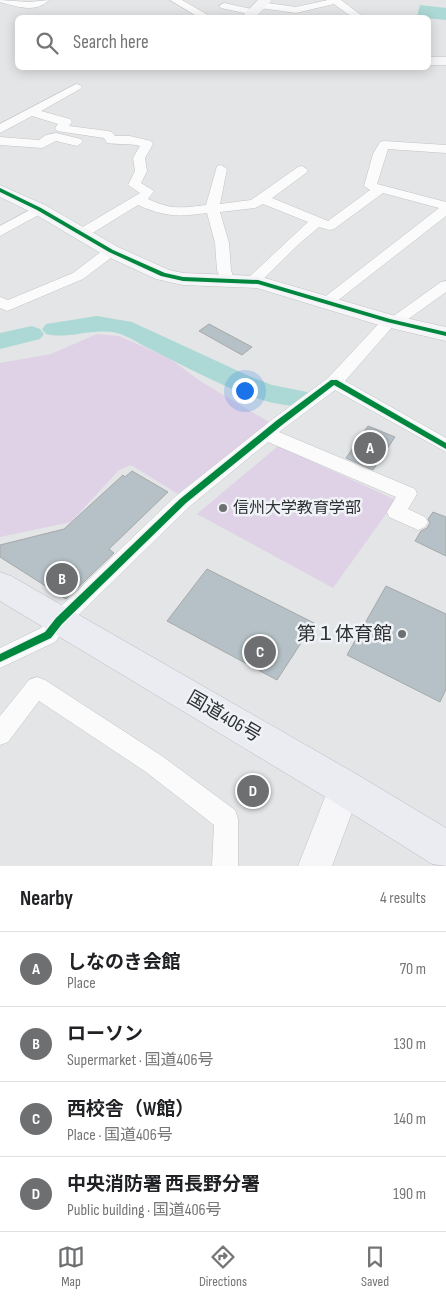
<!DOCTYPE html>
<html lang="en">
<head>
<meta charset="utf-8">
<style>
  :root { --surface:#fff; --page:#f2f2f2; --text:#202124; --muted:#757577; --line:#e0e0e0; --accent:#6e6f71 }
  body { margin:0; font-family:"Sofia Sans Condensed","Noto Sans JP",sans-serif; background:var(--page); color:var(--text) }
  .you { position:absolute; left:244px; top:390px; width:18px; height:18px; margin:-12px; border:4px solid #fff; border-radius:50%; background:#1a73e8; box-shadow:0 0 0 8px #1a73e833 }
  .badge { display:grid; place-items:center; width:32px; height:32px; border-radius:50%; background:var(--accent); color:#fff; font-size:16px; font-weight:700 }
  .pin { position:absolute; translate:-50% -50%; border:2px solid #fff; box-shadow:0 1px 5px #0006 }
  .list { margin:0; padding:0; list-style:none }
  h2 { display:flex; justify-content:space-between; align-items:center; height:65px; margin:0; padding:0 20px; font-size:21px }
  h2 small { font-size:16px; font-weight:400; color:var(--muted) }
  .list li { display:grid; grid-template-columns:32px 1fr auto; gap:15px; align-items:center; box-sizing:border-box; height:75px; padding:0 20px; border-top:1px solid var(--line) }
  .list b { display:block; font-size:19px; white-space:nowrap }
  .list p { margin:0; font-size:16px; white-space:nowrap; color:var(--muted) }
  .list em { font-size:16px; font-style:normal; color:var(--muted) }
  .icon { flex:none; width:28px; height:28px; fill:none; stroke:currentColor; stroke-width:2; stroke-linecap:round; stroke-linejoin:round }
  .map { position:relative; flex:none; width:446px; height:866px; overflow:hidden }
  .search { position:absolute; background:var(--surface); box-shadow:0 2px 12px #0003; left:15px; right:15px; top:15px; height:55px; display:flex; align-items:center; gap:12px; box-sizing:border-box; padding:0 18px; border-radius:8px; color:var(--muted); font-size:19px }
  .sheet { height:365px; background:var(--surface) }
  nav { display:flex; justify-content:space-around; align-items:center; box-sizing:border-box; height:70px; border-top:1px solid var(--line); background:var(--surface); font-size:14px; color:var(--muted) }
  nav a { display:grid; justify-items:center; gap:2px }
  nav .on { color:var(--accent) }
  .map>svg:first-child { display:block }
</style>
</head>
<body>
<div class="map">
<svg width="446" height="866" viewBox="0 0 446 866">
  <rect width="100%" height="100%" fill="#e3e5e7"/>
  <path fill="#dfd2e6" d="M 97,334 L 119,336 L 169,358 L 200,381 L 269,422 L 181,496 L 131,465 L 119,470 L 71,522 L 0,537 L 0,363 L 51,354 Z
    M 278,446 L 396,500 L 333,588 L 197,514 Z"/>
  <path fill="#acd8d5" d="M 420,5 L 446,8 L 446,20 L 417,17 Z"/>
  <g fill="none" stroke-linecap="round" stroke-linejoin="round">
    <path fill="#acd8d5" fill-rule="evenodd" d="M 97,316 L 132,322 L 249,376 L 272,385 L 307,392 L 311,398 L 307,404 C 269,415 184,365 148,348 C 138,343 128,336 117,333 C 92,327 68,340 46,334 L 42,329 L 46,324 Z
      M 32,326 L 40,329 L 44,334 L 40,339 L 0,349 L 0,333 Z"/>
  </g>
  <path fill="#b5c1c6" stroke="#a7a8a9" d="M 209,324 L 252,347 L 242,355 L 199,331 Z
    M 368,426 L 395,437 L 373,470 L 346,458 Z
    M 132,471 L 168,492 L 109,549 L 114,553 L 66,599 L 0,557 L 0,545 L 64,529 L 123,475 L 125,477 Z
    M 433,512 L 446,517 L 446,556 L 415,541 L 421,531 L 427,528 L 430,523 L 428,519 Z
    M 207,569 L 314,623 L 277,680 L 167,621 Z
    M 386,586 L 446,614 L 446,689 L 440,702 L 347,655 Z"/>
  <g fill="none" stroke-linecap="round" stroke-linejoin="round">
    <defs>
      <path id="street" d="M 0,0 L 29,2 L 49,0 C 35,14 16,6 0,2 Z
        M 170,0 L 182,0 L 213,18 L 200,18 Z
        M 328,0 L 341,0 L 365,18 L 353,18 L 334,4 L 296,13 L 260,8 L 255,5 L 260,2 L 296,7 Z
        M 224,3 L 256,10 L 258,12 L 253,15 L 221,8 L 219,6 Z
        M 76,84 L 80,85 L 82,87 L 80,89 L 41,111 L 70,119 L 72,122 L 69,126 L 108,131 L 112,132 L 115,136 L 130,136 L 151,141 L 153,144 L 145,158 L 147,171 L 141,183 L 154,191 L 148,199 C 172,210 180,208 206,205 L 217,166 L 221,165 L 227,169 L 220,204 L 251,200 L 298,167 L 302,166 L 308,170 L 306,173 L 272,198 L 328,221 L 370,190 L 364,186 L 373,154 L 380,142 L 384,141 L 446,145 L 446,153 L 388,149 L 377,184 L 446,202 L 446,216 L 332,305 L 322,305 L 319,302 L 322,299 L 439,208 L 383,193 L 334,229 L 329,230 L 319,227 L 300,243 L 258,284 L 248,284 L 246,281 L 248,278 L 308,222 L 263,204 L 255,208 L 220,212 L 229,243 L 231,270 L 234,280 L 232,283 L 222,283 L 217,270 L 215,243 L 207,213 C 177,217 166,217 138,205 L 86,237 L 76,237 L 74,234 L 76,231 L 140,193 L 128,185 L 135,171 L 133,158 L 140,146 C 129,143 118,145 107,143 L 104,138 L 57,131 L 55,128 L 58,124 L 32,116 L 0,133 L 0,124 Z
        M 56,133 L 81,139 L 83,142 L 77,146 L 56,141 L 42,148 L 0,145 L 0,137 L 39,140 L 46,135 Z
        M 39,205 L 44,206 L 46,209 L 44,212 L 0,236 L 0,226 Z
        M 111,247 L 116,248 L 118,251 L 116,254 L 83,279 L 12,309 L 7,311 L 0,308 L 0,297 L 8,300 L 73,273 L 106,248 Z
        M 446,281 L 446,292 L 400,325 L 393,326 L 345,381 L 446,438 L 446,452 L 335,390 L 279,432 L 415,489 L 417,494 L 408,509 L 425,517 L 428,522 L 425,527 L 418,530 L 389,517 L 387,512 L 396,497 L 268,442 L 190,506 L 66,627 L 55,642 L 0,668 L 0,648 L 41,628 L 52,615 L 176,496 L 273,419 L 328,378 L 384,318 L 392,317 L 441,282 Z
        M 37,677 L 45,680 L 162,756 L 235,810 L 238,819 L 238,866 L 212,866 L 214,825 L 146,772 L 39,701 L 8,742 L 0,745 L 0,716 L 29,680 Z"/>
      <path id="secondary" d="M 258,0 L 272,0 L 258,15 L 259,18 L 246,18 L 244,14 Z
        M 428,57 L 446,57 L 446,65 L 428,65 Z
        M 0,185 L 45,205 L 118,247 L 169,270 L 183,273 L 258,276 L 392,315 L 446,327 L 446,341 L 382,326 L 257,288 L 183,285 L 156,279 L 104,255 L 33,213 L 0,197 Z
        M 345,772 L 357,777 L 361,788 L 332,866 L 298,866 L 333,777 Z"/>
      <path id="highway" d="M 0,572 L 11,576 L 358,775 L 446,828 L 446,866 L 432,864 L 332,801 L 0,601 Z"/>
    </defs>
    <use href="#street" stroke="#c1c3c4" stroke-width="1"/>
    <use href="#secondary" stroke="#c1c3c4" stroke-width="1"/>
    <use href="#highway" stroke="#babbc2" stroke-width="1"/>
    <use href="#street" fill="#fbfbfb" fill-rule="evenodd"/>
    <use href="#secondary" fill="#f6f6f8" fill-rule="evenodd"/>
    <use href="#highway" fill="#ebecf2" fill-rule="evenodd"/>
    <defs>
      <path id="cycleway" d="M 0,188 L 41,208 L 113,250 L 165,273 L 183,277 L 258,280 L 390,319 L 446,332 L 446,336 L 387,322 L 258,284 L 183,281 L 161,276 L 109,252 L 37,210 L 0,192 Z
        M 331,380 L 337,380 L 446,443 L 446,449 L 334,385 L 282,425 L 186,503 L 62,624 L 51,638 L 0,662 L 0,654 L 45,632 L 56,618 L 180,499 L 276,421 Z"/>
    </defs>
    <use href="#cycleway" stroke="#eff2f6" stroke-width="3"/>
    <use href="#cycleway" fill="#00873e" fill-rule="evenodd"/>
  </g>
  <g fill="#6e6f71" stroke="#eff2f6" stroke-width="2">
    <circle cx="223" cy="508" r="5"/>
    <circle cx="402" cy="634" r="5"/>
  </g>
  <g text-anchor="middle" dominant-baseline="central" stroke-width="5" stroke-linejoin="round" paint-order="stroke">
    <g font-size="16" fill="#2f3031" stroke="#eff2f6" text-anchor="start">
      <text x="233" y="508">信州大学教育学部</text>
    </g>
    <g font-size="19" fill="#2f3031" stroke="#eff2f6" text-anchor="end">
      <text x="392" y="634">第１体育館</text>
    </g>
    <g font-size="19" fill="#2f3031" stroke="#eff2f6">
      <text transform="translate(224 717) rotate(30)">国道406号</text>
    </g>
  </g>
</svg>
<div class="you"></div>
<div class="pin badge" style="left:370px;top:448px">A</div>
<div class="pin badge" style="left:62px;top:579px">B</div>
<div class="pin badge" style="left:260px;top:652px">C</div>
<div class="pin badge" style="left:253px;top:791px">D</div>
<div class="search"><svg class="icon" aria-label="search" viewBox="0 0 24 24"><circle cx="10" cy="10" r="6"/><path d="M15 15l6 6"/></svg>Search here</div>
</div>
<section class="sheet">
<h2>Nearby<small>4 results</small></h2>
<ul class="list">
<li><span class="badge">A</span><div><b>しなのき会館</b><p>Place</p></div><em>70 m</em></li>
<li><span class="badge">B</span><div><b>ローソン</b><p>Supermarket · 国道406号</p></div><em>130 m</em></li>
<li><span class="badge">C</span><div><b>西校舎（W館）</b><p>Place · 国道406号</p></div><em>140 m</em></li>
<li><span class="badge">D</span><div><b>中央消防署 西長野分署</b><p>Public building · 国道406号</p></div><em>190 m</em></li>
</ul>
</section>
<nav>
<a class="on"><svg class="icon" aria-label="map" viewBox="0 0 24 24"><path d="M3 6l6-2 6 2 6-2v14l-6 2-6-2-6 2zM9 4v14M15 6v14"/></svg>Map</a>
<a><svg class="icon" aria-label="directions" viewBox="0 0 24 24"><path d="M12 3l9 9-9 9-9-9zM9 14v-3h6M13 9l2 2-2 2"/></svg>Directions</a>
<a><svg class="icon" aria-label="saved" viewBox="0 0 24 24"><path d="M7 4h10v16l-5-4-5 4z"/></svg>Saved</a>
</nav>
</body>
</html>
